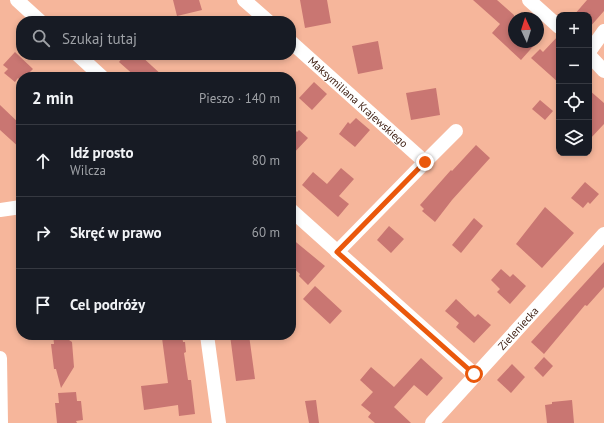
<!DOCTYPE html>
<html lang="pl">
<head>
<meta charset="utf-8">
<style>
  :root { --surface:#171b24; --page:#20242c; --text:#f1f3f6; --muted:#9ea1a6; --line:#363941 }
  body { margin:0; font-family:"PT Sans",sans-serif; background:var(--page); color:var(--text) }
  .controls { position:absolute; right:12px; top:12px; display:grid; overflow:hidden; border-radius:8px; box-shadow:0 2px 6px #0003 }
  .controls button { width:36px; height:36px; display:grid; place-items:center; padding:0; border:0; border-bottom:1px solid var(--line); background:var(--surface); color:var(--text); font:20px sans-serif }
  .compass { position:absolute; left:508px; top:12px; width:36px; height:36px; border-radius:50%; background:var(--surface); box-shadow:0 2px 6px #0003; rotate:356deg }
  .stop { position:absolute; width:12px; height:12px; margin:-9px; border:3px solid #ea580c; border-radius:50%; background:#fff }
  .stop.end { background:#ea580c; border-color:#fff; box-shadow:0 1px 4px #0008 }
  .list { margin:0; padding:0; list-style:none }
  h2 { display:flex; justify-content:space-between; align-items:center; height:52px; margin:0; padding:0 16px; font-size:17px }
  h2 small { font-size:13px; font-weight:400; color:var(--muted) }
  .list li { display:grid; grid-template-columns:26px 1fr auto; gap:12px; align-items:center; box-sizing:border-box; height:72px; padding:0 16px; border-top:1px solid var(--line) }
  .list b { display:block; font-size:15px; white-space:nowrap }
  .list p { margin:0; font-size:13px; white-space:nowrap; color:var(--muted) }
  .list em { font-size:13px; font-style:normal; color:var(--muted) }
  .icon { flex:none; width:22px; height:22px; fill:none; stroke:currentColor; stroke-width:2; stroke-linecap:round; stroke-linejoin:round }
  .map { position:relative; flex:none; width:604px; height:423px; overflow:hidden }
  .search { position:absolute; background:var(--surface); box-shadow:0 2px 6px #0003; left:16px; top:16px; width:280px; height:44px; display:flex; align-items:center; gap:10px; box-sizing:border-box; padding:0 14px; border-radius:16px; color:var(--muted); font-size:15px }
  .panel { position:absolute; background:var(--surface); box-shadow:0 2px 6px #0003; left:16px; top:72px; width:280px; height:268px; border-radius:16px }
  .map>svg:first-child { display:block }
</style>
</head>
<body>
<div class="map">
<svg width="604" height="423" viewBox="0 0 604 423">
  <rect width="100%" height="100%" fill="#f6b69b"/>
  <path fill="#c97672" d="M 173,0 L 199,0 L 202,10 L 177,16 Z
    M 300,0 L 327,0 L 331,23 L 305,28 Z
    M 473,0 L 497,0 L 514,15 L 514,42 L 537,42 L 521,60 L 492,33 L 500,24 Z
    M 587,0 L 604,0 L 604,11 L 589,28 L 589,15 L 574,15 Z
    M 559,35 L 559,83 L 531,58 L 540,49 L 543,52 Z
    M 378,41 L 383,69 L 358,74 L 352,46 Z
    M 15,52 L 33,69 L 25,77 L 21,77 L 21,81 L 18,78 L 15,82 L 4,73 L 8,69 L 3,65 Z
    M 125,55 L 140,55 L 164,77 L 136,77 L 119,62 Z
    M 314,82 L 327,94 L 312,110 L 299,98 Z
    M 436,88 L 440,115 L 411,120 L 406,93 Z
    M 589,90 L 604,103 L 604,124 L 589,140 Z
    M 540,100 L 553,111 L 545,120 L 532,109 Z
    M 0,105 L 21,125 L 21,149 L 0,130 Z
    M 356,118 L 370,130 L 355,147 L 339,134 L 348,122 L 350,124 Z
    M 291,126 L 297,132 L 299,130 L 308,138 L 291,156 Z
    M 476,145 L 490,158 L 452,200 L 435,222 L 422,211 L 424,209 L 420,205 L 451,170 L 452,171 Z
    M 341,168 L 354,179 L 339,196 L 349,204 L 338,217 L 302,185 L 313,172 L 327,184 Z
    M 585,182 L 599,194 L 590,204 L 588,202 L 583,208 L 571,198 Z
    M 545,207 L 574,233 L 542,268 L 516,244 Z
    M 474,218 L 483,226 L 461,253 L 452,245 Z
    M 389,226 L 404,239 L 391,253 L 377,240 Z
    M 291,238 L 325,266 L 308,285 L 299,276 L 300,274 L 291,266 Z
    M 604,262 L 604,287 L 587,306 L 585,305 L 544,354 L 531,342 Z
    M 501,269 L 510,277 L 513,274 L 526,286 L 510,304 L 497,292 L 500,289 L 491,280 Z
    M 315,286 L 342,311 L 330,324 L 303,299 Z
    M 456,299 L 475,317 L 478,314 L 491,325 L 474,343 L 456,327 L 459,323 L 445,311 Z
    M 53,335 L 68,335 L 69,340 L 72,342 L 74,367 L 61,388 L 56,369 L 54,369 L 51,344 L 54,344 Z
    M 182,335 L 183,342 L 185,342 L 186,352 L 184,353 L 188,380 L 191,380 L 195,414 L 179,416 L 178,405 L 144,410 L 141,386 L 168,383 L 162,338 Z
    M 230,335 L 249,335 L 255,379 L 236,381 Z
    M 544,357 L 553,366 L 543,377 L 534,368 Z
    M 421,358 L 443,378 L 427,396 L 414,385 L 394,407 L 411,423 L 375,423 L 368,417 L 371,413 L 361,405 L 373,392 L 360,380 L 371,367 L 394,387 Z
    M 512,364 L 525,377 L 511,393 L 497,380 Z
    M 76,392 L 77,401 L 81,401 L 83,420 L 76,421 L 77,423 L 57,423 L 55,403 L 59,403 L 58,393 Z
    M 316,400 L 319,423 L 309,423 L 305,401 Z
    M 572,400 L 574,423 L 547,423 L 545,405 L 552,404 L 552,402 Z"/>
  <g fill="none" stroke-linecap="round" stroke-linejoin="round">
    <g stroke="#fff" stroke-width="14">
      <path d="M 17,0 L 40,21"/>
      <path d="M 244,0 L 268,21"/>
      <path d="M 529,0 L 559,27"/>
      <path id="s1" d="M 291,42 L 425,162 L 337,252"/>
      <path d="M 589,52 L 604,31"/>
      <path d="M 78,55 L 102,77"/>
      <path d="M 589,55 L 604,71"/>
      <path d="M 425,162 L 456,131"/>
      <path d="M 0,210 L 21,207"/>
      <path d="M 291,210 L 474,374"/>
      <path d="M 207,335 L 219,423"/>
      <path d="M 0,358 L 1,423"/>
      <path id="s2" d="M 432,423 L 604,234"/>
    </g>
  </g>
  <g fill="none" stroke-linecap="round" stroke-linejoin="round">
    <path stroke="#ea580c" stroke-width="5" d="M 425,162 L 337,252 L 474,374"/>
  </g>
  <g text-anchor="middle" dominant-baseline="central" stroke-width="3.5" stroke-linejoin="round" paint-order="stroke">
    <g font-size="11" fill="#412215" stroke="#fbe1d7">
      <text stroke="none"><textPath href="#s1" startOffset="90">Maksymiliana Krajewskiego</textPath></text>
      <text stroke="none"><textPath href="#s2" startOffset="128">Zieleniecka</textPath></text>
    </g>
  </g>
</svg>
<div class="controls">
<button>+</button>
<button>−</button>
<button><svg class="icon" aria-label="locate" viewBox="0 0 24 24"><circle cx="12" cy="12" r="6"/><path d="M12 2v4M12 18v4M2 12h4M18 12h4"/></svg></button>
<button><svg class="icon" aria-label="layers" viewBox="0 0 24 24"><path d="M12 4l9 5-9 5-9-5zM3 14l9 5 9-5"/></svg></button>
</div>
<svg class="compass" viewBox="-18 -18 36 36"><path d="M0-13l5 13h-10z" fill="#e53935"/><path d="M0 13l5-13h-10z" fill="#9ea1a6"/></svg>
<div class="stop" style="left:474px;top:374px"></div>
<div class="stop end" style="left:425px;top:162px"></div>
<div class="search"><svg class="icon" aria-label="search" viewBox="0 0 24 24"><circle cx="10" cy="10" r="6"/><path d="M15 15l6 6"/></svg>Szukaj tutaj</div>
<section class="panel">
<h2>2 min<small>Pieszo · 140 m</small></h2>
<ul class="list">
<li><svg class="icon" aria-label="ahead" viewBox="0 0 24 24"><path d="M12 20V5M6 11l6-6 6 6"/></svg><div><b>Idź prosto</b><p>Wilcza</p></div><em>80 m</em></li>
<li><svg class="icon" aria-label="right" viewBox="0 0 24 24"><path d="M7 20v-9h11M14 6l5 5-5 5"/></svg><div><b>Skręć w prawo</b></div><em>60 m</em></li>
<li><svg class="icon" aria-label="arrive" viewBox="0 0 24 24"><path d="M6 21V4h12l-3 4 3 4H6"/></svg><div><b>Cel podróży</b></div></li>
</ul>
</section>
</div>
</body>
</html>
